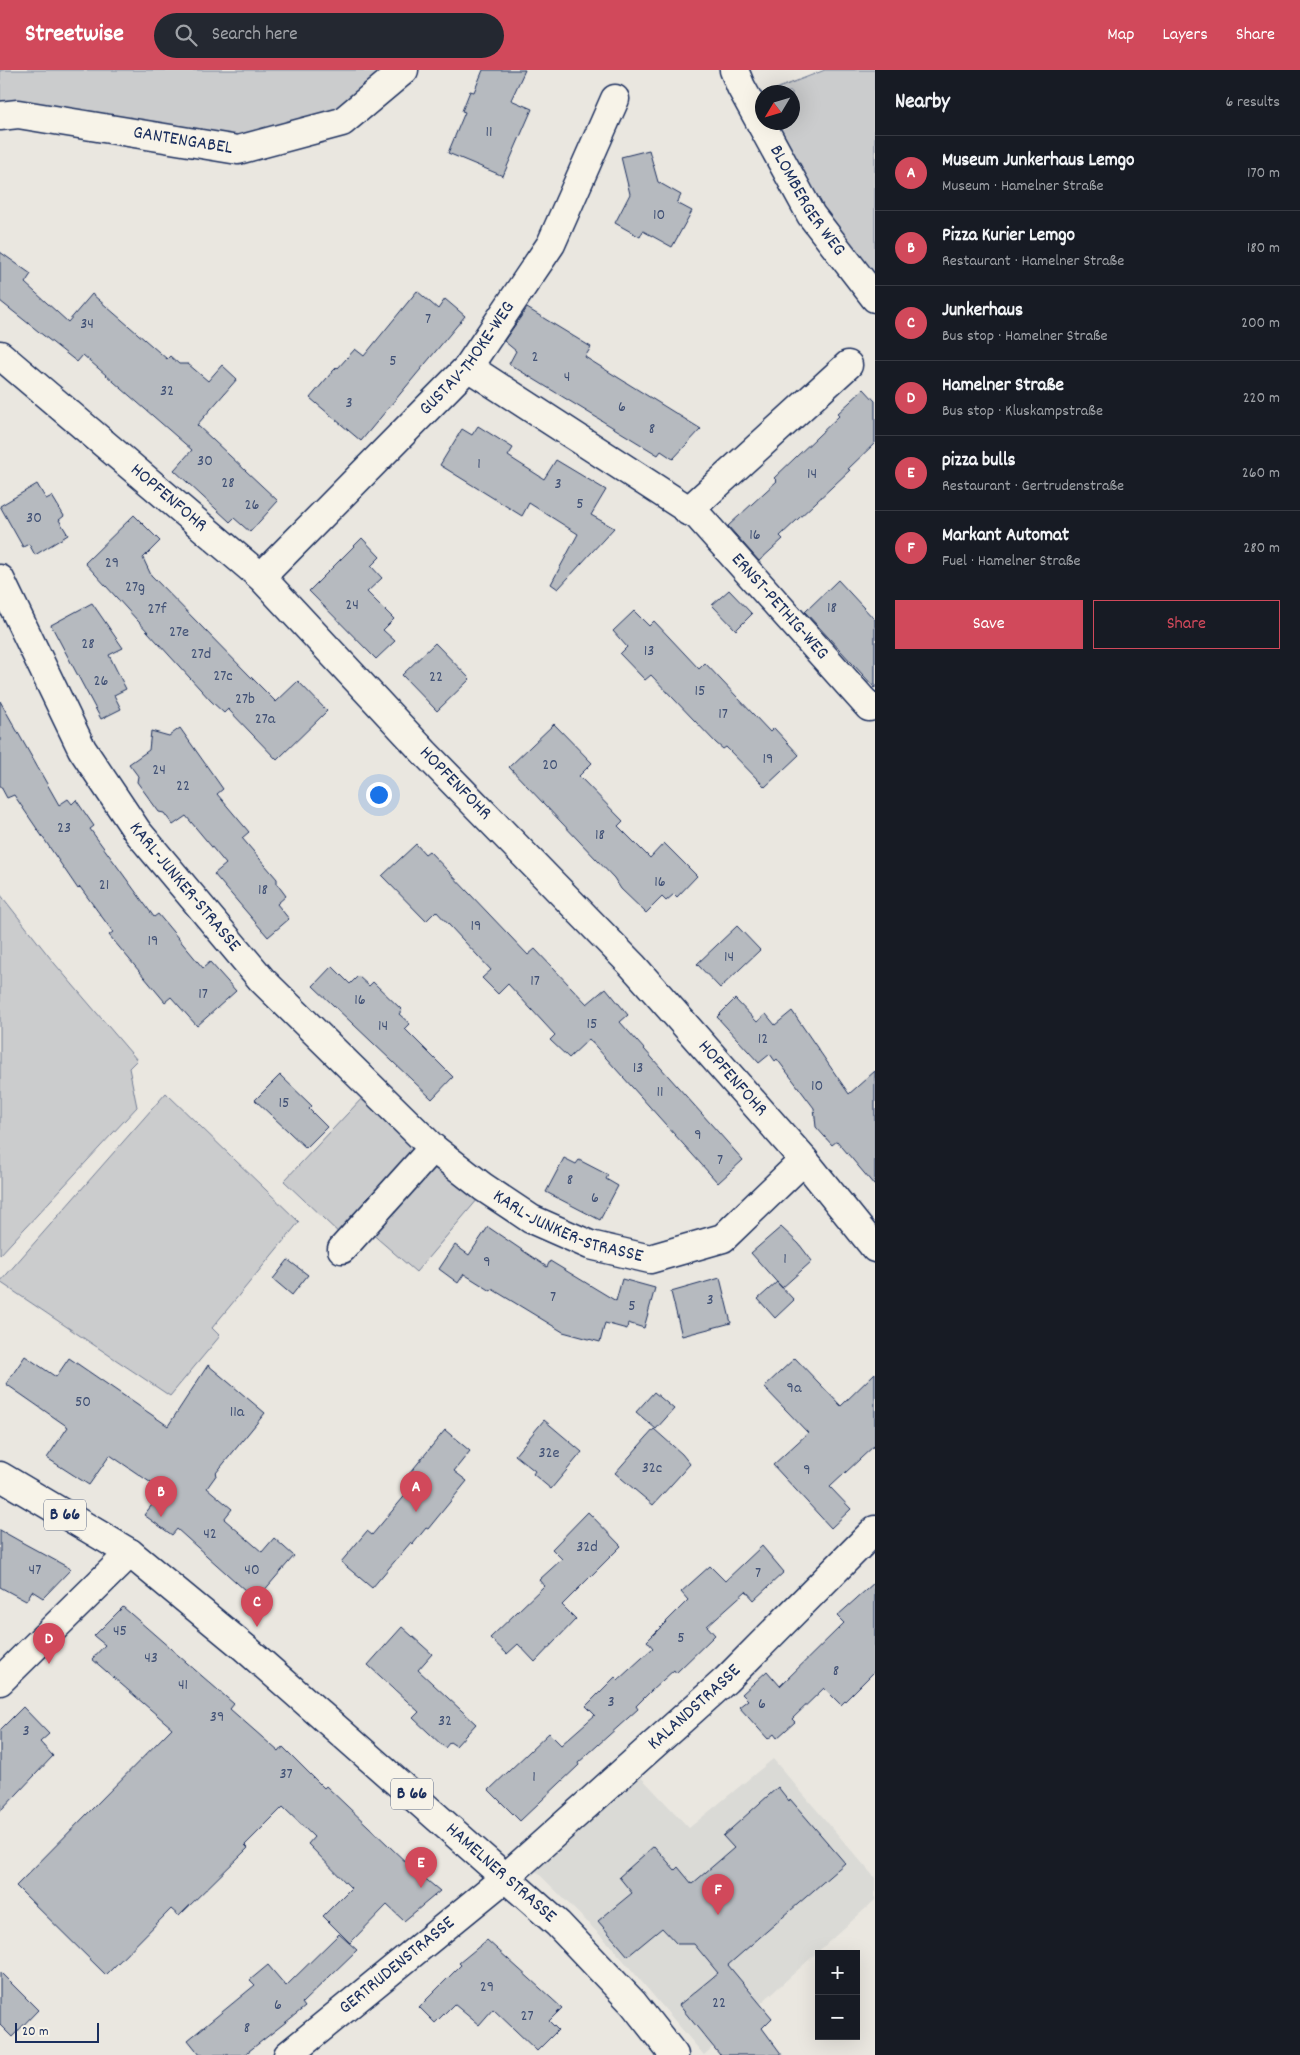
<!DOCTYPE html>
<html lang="en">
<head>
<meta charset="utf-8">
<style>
  :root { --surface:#171b24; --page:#242831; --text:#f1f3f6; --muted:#9ea1a6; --line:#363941; --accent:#d1495b }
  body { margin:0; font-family:Dekko,sans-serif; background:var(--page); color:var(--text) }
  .controls { position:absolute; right:15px; bottom:15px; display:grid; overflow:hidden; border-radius:0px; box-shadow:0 5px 20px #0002 }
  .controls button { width:45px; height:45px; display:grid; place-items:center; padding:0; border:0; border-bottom:1px solid var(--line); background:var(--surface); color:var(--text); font:25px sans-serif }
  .compass { position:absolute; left:755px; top:15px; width:45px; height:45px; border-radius:50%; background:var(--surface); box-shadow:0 5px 20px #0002; rotate:232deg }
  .scale { position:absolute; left:15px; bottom:12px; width:84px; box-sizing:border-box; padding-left:5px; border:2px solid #1b2f5e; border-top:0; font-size:14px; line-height:18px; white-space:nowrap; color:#1b2f5e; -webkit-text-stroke:4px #f7f3e8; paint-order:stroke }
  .you { position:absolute; left:378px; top:724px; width:18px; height:18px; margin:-12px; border:4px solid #fff; border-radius:50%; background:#1a73e8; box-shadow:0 0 0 8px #1a73e833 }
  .badge { display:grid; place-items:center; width:32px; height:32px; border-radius:50%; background:var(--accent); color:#fff; font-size:16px; font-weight:700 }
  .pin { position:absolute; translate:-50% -41px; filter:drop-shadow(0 1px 2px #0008) }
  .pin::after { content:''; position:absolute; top:26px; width:18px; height:15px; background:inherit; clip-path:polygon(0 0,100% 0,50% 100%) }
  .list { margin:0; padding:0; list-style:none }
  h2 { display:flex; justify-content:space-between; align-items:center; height:65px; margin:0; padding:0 20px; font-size:21px }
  h2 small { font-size:16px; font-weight:400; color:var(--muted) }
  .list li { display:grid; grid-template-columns:32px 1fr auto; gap:15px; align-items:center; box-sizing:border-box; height:75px; padding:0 20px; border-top:1px solid var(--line) }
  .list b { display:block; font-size:19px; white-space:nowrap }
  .list p { margin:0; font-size:16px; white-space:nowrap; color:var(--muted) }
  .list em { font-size:16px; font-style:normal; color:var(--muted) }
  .actions { display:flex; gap:10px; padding:15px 20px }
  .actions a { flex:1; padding:11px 0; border:1px solid var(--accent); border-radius:0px; text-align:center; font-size:18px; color:var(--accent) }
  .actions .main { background:var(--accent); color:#fff }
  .icon { flex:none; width:28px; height:28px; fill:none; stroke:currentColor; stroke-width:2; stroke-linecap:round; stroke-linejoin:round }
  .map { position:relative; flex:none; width:875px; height:1985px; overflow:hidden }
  header { display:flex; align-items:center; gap:30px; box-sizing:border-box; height:70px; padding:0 25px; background:var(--accent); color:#fff }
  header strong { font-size:24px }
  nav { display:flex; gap:28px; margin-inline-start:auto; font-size:18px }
  .search { width:350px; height:45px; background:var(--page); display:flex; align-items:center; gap:12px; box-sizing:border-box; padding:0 18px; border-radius:28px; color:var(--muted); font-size:19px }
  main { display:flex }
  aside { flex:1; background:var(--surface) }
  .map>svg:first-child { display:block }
</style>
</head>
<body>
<header>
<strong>Streetwise</strong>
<div class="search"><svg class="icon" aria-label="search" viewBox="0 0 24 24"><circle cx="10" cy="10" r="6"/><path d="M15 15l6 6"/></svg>Search here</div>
<nav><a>Map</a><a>Layers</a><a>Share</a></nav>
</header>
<main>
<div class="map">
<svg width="875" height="1985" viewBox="0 0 875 1985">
  <rect width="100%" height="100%" fill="#eae7e0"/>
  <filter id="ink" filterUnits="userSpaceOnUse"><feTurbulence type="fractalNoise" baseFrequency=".02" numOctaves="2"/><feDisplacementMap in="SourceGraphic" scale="10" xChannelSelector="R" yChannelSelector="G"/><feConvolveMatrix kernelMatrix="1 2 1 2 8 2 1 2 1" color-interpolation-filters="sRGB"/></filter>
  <g filter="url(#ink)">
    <path fill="#dadad6" d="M 773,1689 L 875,1808 L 875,1830 L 704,1985 L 612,1877 L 536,1801 L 637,1703 L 689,1758 Z"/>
    <path fill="#cbcccd" stroke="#737e96" d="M 0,0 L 389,0 L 335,46 L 237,71 L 0,36 Z
      M 825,0 L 875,0 L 875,216 L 819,139 L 773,53 L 792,52 L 792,22 L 768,22 Z
      M 0,824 L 55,894 L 137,990 L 129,998 L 137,1037 L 0,1185 Z
      M 166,1023 L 299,1152 L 212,1258 L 220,1266 L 170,1326 L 0,1212 Z
      M 364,1026 L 421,1078 L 342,1166 L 284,1111 Z
      M 433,1090 L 478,1129 L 416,1202 L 370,1162 Z"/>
    <path fill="#b6babf" stroke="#1b2f5e" d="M 483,0 L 525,0 L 511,30 L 532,39 L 503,106 L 448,83 L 465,42 L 462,41 L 470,21 L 474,22 Z
      M 649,80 L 658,112 L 681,125 L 677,133 L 692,141 L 672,177 L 643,161 L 640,167 L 615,153 L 630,124 L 621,87 Z
      M 0,182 L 31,204 L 25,213 L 68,252 L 92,224 L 167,289 L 170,286 L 179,294 L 188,294 L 208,311 L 222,295 L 237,309 L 197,355 L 278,431 L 250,462 L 234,448 L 230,452 L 174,400 L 192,380 L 83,285 L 77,292 L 0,231 Z
      M 417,221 L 438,239 L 445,229 L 465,246 L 361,371 L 310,328 L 333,301 L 337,297 L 338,298 L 355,279 L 364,286 Z
      M 527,238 L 591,277 L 585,287 L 701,359 L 673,389 L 661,381 L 658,385 L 509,294 L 516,281 L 504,271 Z
      M 864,319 L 875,331 L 875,373 L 848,399 L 850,400 L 780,466 L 783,469 L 759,491 L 728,456 L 777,411 L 774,408 L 839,346 L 837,344 Z
      M 478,356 L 513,378 L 508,386 L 544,409 L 556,390 L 606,420 L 591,445 L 614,458 L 558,519 L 551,514 L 578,464 L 529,433 L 522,446 L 440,395 L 462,359 L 472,365 Z
      M 37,414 L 46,429 L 52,426 L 64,446 L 59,450 L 68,465 L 35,485 L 29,474 L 23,477 L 0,436 Z
      M 134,445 L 160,471 L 143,488 L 151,505 L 248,604 L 276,632 L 298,611 L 327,641 L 277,690 L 228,639 L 224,643 L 211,631 L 85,493 Z
      M 362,468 L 380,487 L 371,496 L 382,508 L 367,522 L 394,549 L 383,560 L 395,571 L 376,589 L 309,521 Z
      M 838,510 L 875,550 L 875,618 L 805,542 Z
      M 729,520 L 752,544 L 736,560 L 712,535 Z
      M 92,533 L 123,578 L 109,585 L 126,619 L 114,625 L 121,639 L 101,649 L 51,555 Z
      M 634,541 L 649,556 L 654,551 L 699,599 L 705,593 L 770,662 L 774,658 L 799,685 L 765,717 L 726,677 L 723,679 L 716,673 L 651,605 L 645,610 L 620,584 L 627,577 L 613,561 Z
      M 435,573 L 470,609 L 437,641 L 402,605 Z
      M 0,631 L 59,735 L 68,729 L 72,734 L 76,730 L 94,756 L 90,759 L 154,847 L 158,844 L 203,898 L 210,892 L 236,921 L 197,956 L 171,927 L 165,932 L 109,865 L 113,862 L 80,817 L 78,819 L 14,725 L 7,728 L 0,715 Z
      M 554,654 L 592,693 L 579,706 L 623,751 L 618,756 L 650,788 L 664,773 L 697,806 L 677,827 L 674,824 L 666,831 L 662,827 L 646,843 L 621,819 L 614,808 L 509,697 Z
      M 180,658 L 223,719 L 217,724 L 249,762 L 242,768 L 277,809 L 277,814 L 286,826 L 277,834 L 289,849 L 268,867 L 214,804 L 226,794 L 186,746 L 173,755 L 164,743 L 159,742 L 137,712 L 138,706 L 129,694 L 149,680 L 151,661 L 169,666 Z
      M 416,774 L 425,784 L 429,781 L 528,885 L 535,879 L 587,934 L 606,918 L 628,945 L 620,952 L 743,1090 L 718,1113 L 589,969 L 569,988 L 550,970 L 555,965 L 508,914 L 498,924 L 482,908 L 491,900 L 436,841 L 426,851 L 382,806 Z
      M 737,856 L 760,880 L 720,918 L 697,894 Z
      M 332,896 L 350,914 L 358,906 L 369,916 L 373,912 L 402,940 L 399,944 L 410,954 L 405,959 L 453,1007 L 432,1029 L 313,916 Z
      M 735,929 L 757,952 L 766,944 L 775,955 L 792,941 L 849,1024 L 875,1001 L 875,1116 L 837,1071 L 832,1075 L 816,1057 L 814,1038 L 777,989 L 775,991 L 770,984 L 759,993 L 717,947 Z
      M 280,1005 L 312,1036 L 309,1039 L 327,1057 L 306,1078 L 255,1030 Z
      M 564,1088 L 576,1094 L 579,1090 L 608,1105 L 606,1109 L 618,1116 L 600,1150 L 546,1122 Z
      M 488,1157 L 547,1197 L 550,1191 L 616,1231 L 622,1209 L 655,1218 L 644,1258 L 628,1253 L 627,1259 L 605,1253 L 600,1272 L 563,1262 L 492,1219 L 491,1221 L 464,1204 L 458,1213 L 439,1199 L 455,1175 L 469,1185 Z
      M 781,1157 L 799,1174 L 812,1191 L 782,1218 L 751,1183 Z
      M 288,1190 L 308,1205 L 292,1225 L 273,1209 Z
      M 720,1208 L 731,1253 L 682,1266 L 671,1222 Z
      M 777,1212 L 794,1230 L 775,1248 L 758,1229 Z
      M 25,1286 L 56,1307 L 69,1288 L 168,1356 L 208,1295 L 265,1343 L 216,1403 L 217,1404 L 207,1418 L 232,1439 L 224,1449 L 262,1482 L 274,1468 L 294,1486 L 256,1530 L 177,1459 L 172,1465 L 144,1445 L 163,1421 L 110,1385 L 89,1415 L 47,1388 L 68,1357 L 6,1314 Z
      M 795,1288 L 841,1336 L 875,1303 L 875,1375 L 830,1417 L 851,1439 L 831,1458 L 773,1395 L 808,1363 L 764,1317 Z
      M 654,1322 L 674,1339 L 656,1359 L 636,1342 Z
      M 544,1350 L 582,1382 L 551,1419 L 533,1404 L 535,1401 L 515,1385 Z
      M 654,1359 L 682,1384 L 690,1394 L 653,1435 L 615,1403 Z
      M 445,1360 L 470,1381 L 454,1401 L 467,1411 L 428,1459 L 426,1458 L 413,1474 L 411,1472 L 372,1518 L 341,1492 L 367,1461 L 372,1465 L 413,1416 L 405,1409 Z
      M 588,1442 L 621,1476 L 562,1535 L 576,1549 L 535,1592 L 518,1574 L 507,1584 L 490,1568 L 544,1516 L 539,1510 L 562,1489 L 552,1479 Z
      M 0,1460 L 25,1474 L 71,1499 L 43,1528 L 32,1521 L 26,1531 L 0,1517 Z
      M 762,1476 L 784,1502 L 754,1530 L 746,1521 L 707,1556 L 715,1565 L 676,1603 L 674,1600 L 651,1621 L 636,1636 L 638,1639 L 578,1693 L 579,1695 L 520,1751 L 489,1720 L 549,1663 L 561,1675 L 595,1645 L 586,1636 L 615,1607 L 618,1610 L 653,1578 L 647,1571 L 688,1530 L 681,1522 L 710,1496 L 725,1511 Z
      M 875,1512 L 875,1601 L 841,1635 L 824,1618 L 792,1649 L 795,1652 L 777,1668 L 774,1664 L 768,1669 L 739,1637 L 748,1630 L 742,1624 L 767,1601 L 780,1616 L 844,1553 L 837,1546 Z
      M 123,1537 L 234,1634 L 230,1639 L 279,1682 L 283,1677 L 324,1718 L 326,1716 L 410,1796 L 440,1821 L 404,1851 L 387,1835 L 350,1873 L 323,1846 L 351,1818 L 308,1774 L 314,1767 L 283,1737 L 245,1775 L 248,1778 L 179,1846 L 171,1839 L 106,1905 L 16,1816 L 172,1658 L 92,1589 L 105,1575 L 94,1566 Z
      M 402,1557 L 432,1584 L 418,1600 L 476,1654 L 456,1676 L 450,1672 L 445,1678 L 413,1648 L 419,1642 L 368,1595 Z
      M 23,1637 L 49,1664 L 40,1672 L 53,1686 L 0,1742 L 0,1660 Z
      M 778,1717 L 789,1731 L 790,1729 L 845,1793 L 728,1895 L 772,1948 L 762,1958 L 782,1985 L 720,1985 L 679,1935 L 718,1903 L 694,1874 L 677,1874 L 662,1858 L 628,1886 L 598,1851 L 632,1823 L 619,1807 L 654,1776 L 675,1800 L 678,1797 L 692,1814 L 734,1778 L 723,1766 Z
      M 339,1864 L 357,1880 L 302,1933 L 305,1937 L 244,1985 L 200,1985 L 188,1970 L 255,1915 L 250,1910 L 268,1895 L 286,1916 Z
      M 487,1870 L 562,1938 L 549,1951 L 558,1960 L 537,1981 L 493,1939 L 479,1955 L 454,1934 L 435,1953 L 419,1937 L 461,1895 L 459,1893 Z
      M 0,1902 L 38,1940 L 12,1967 L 0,1955 Z"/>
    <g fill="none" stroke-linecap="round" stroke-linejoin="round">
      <defs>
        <g id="minor">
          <path id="s1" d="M 734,0 L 741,17 L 811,145 L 875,228"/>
          <path id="s2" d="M 0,46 L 18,44 L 238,80 L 342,52 L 404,0"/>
          <path id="s3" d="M 0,285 L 261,507 L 425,683 L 633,896 L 804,1090 L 875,1178"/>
          <path id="s4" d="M 468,297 L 698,446 L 869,637"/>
          <path d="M 688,441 L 848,295"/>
          <path id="s5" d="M 261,507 L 468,297 L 551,174 L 615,29"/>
          <path id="s6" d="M 0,509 L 82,679 L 137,761 L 262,910 L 433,1078 L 483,1117 L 531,1149 L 590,1175 L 650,1189 L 723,1168 L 804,1090"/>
          <path d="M 342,1179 L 433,1078"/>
          <path d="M 0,1611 L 130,1483"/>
          <path id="s7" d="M 288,1985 L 506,1807 L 726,1610 L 875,1460"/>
        </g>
        <g id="major">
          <path id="s8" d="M 0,1406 L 130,1483 L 245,1578 L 558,1854 L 633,1933 L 674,1985"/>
        </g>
      </defs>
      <use href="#minor" stroke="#1b2f5e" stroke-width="31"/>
      <use href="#major" stroke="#1b2f5e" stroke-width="31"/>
      <use href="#minor" stroke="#f7f3e8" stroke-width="28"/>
      <use href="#major" stroke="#f7f3e8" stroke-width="28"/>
    </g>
  </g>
  <g text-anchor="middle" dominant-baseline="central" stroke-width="4" stroke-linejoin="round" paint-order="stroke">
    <g font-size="16" fill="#425276">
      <text x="489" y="62">11</text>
      <text x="659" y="145">10</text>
      <text x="428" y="249">7</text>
      <text x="87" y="254">34</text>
      <text x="535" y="287">2</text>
      <text x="393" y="291">5</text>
      <text x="567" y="307">4</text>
      <text x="167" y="321">32</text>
      <text x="349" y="333">3</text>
      <text x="622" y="337">6</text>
      <text x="652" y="359">8</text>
      <text x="205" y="391">30</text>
      <text x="479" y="394">1</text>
      <text x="812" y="404">14</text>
      <text x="228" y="413">28</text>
      <text x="558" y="414">3</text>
      <text x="580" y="434">5</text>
      <text x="252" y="435">26</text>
      <text x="34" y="448">30</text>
      <text x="755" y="465">16</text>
      <text x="112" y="493">29</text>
      <text x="135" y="517">27g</text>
      <text x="352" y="535">24</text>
      <text x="832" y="538">18</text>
      <text x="157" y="539">27f</text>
      <text x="179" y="562">27e</text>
      <text x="88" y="574">28</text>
      <text x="649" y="581">13</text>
      <text x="201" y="584">27d</text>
      <text x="223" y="606">27c</text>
      <text x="436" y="607">22</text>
      <text x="101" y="611">26</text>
      <text x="700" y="621">15</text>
      <text x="245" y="629">27b</text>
      <text x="723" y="644">17</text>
      <text x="265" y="649">27a</text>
      <text x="768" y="689">19</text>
      <text x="550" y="695">20</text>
      <text x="159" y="700">24</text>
      <text x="183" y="716">22</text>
      <text x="64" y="758">23</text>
      <text x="600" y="765">18</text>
      <text x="660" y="812">16</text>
      <text x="104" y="815">21</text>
      <text x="263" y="820">18</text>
      <text x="476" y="856">19</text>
      <text x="153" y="871">19</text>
      <text x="729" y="887">14</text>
      <text x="535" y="911">17</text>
      <text x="203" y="924">17</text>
      <text x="360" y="930">16</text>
      <text x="592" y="954">15</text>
      <text x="383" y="956">14</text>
      <text x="763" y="969">12</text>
      <text x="638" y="998">13</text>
      <text x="817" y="1016">10</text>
      <text x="660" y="1022">11</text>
      <text x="284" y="1033">15</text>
      <text x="698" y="1065">9</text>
      <text x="720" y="1090">7</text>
      <text x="570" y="1110">8</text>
      <text x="595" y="1128">6</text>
      <text x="785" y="1189">1</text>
      <text x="487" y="1192">9</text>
      <text x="553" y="1227">7</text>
      <text x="710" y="1230">3</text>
      <text x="632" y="1236">5</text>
      <text x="794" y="1318">9a</text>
      <text x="83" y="1332">50</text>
      <text x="237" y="1342">11a</text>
      <text x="549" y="1383">32e</text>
      <text x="652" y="1398">32c</text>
      <text x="807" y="1400">9</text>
      <text x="210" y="1464">42</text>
      <text x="587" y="1477">32d</text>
      <text x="35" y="1500">47</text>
      <text x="252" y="1500">40</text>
      <text x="758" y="1503">7</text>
      <text x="120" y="1561">45</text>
      <text x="681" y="1568">5</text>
      <text x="151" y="1588">43</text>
      <text x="836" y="1601">8</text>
      <text x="183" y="1615">41</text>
      <text x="611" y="1632">3</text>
      <text x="762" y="1634">6</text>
      <text x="217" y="1647">39</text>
      <text x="445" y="1651">32</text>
      <text x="26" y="1661">3</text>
      <text x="286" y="1704">37</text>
      <text x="534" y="1707">1</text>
      <text x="487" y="1917">29</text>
      <text x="719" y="1933">22</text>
      <text x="278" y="1935">6</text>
      <text x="527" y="1946">27</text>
      <text x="247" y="1958">8</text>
    </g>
    <g fill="#f7f3e8" stroke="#5d6a87" stroke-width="1">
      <rect x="44" y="1429.5" width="42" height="31" rx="4"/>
      <rect x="391" y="1708.5" width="42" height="31" rx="4"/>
    </g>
    <g font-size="18" font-weight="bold" fill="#1b2f5e">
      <text x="65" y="1445">B 66</text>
      <text x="412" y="1724">B 66</text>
    </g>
    <g font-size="19" fill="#1b2f5e" stroke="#f7f3e8">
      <text stroke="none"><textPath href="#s2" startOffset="185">GANTENGABEL</textPath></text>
      <text stroke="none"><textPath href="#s1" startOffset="150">BLOMBERGER WEG</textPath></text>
      <text stroke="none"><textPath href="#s5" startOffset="301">GUSTAV-THOKE-WEG</textPath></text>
      <text stroke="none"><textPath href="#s3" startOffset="221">HOPFENFOHR</textPath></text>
      <text stroke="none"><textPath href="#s4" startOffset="396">ERNST-PETHIG-WEG</textPath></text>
      <text stroke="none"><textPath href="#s3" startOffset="626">HOPFENFOHR</textPath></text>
      <text stroke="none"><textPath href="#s6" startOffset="361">KARL-JUNKER-STRASSE</textPath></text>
      <text stroke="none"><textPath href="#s3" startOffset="1031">HOPFENFOHR</textPath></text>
      <text stroke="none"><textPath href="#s6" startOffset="880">KARL-JUNKER-STRASSE</textPath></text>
      <text stroke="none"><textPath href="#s7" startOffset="535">KALANDSTRASSE</textPath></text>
      <text stroke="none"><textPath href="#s8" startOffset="641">HAMELNER STRASSE</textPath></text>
      <text stroke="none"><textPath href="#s7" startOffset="141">GERTRUDENSTRASSE</textPath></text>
    </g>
  </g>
</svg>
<div class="controls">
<button>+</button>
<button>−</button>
</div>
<svg class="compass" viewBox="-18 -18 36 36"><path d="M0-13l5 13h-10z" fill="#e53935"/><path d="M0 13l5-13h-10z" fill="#9ea1a6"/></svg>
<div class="scale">20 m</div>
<div class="you"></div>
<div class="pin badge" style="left:416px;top:1442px">A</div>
<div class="pin badge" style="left:161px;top:1447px">B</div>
<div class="pin badge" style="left:257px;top:1557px">C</div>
<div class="pin badge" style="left:49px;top:1594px">D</div>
<div class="pin badge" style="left:421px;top:1818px">E</div>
<div class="pin badge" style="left:718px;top:1845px">F</div>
</div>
<aside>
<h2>Nearby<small>6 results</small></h2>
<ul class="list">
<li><span class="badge">A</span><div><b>Museum Junkerhaus Lemgo</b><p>Museum · Hamelner Straße</p></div><em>170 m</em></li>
<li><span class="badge">B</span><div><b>Pizza Kurier Lemgo</b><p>Restaurant · Hamelner Straße</p></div><em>180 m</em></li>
<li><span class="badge">C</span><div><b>Junkerhaus</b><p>Bus stop · Hamelner Straße</p></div><em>200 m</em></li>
<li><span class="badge">D</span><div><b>Hamelner Straße</b><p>Bus stop · Kluskampstraße</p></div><em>220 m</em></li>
<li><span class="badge">E</span><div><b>pizza bulls</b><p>Restaurant · Gertrudenstraße</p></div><em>260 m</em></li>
<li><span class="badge">F</span><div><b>Markant Automat</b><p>Fuel · Hamelner Straße</p></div><em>280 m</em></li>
</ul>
<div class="actions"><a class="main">Save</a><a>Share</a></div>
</aside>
</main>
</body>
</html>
